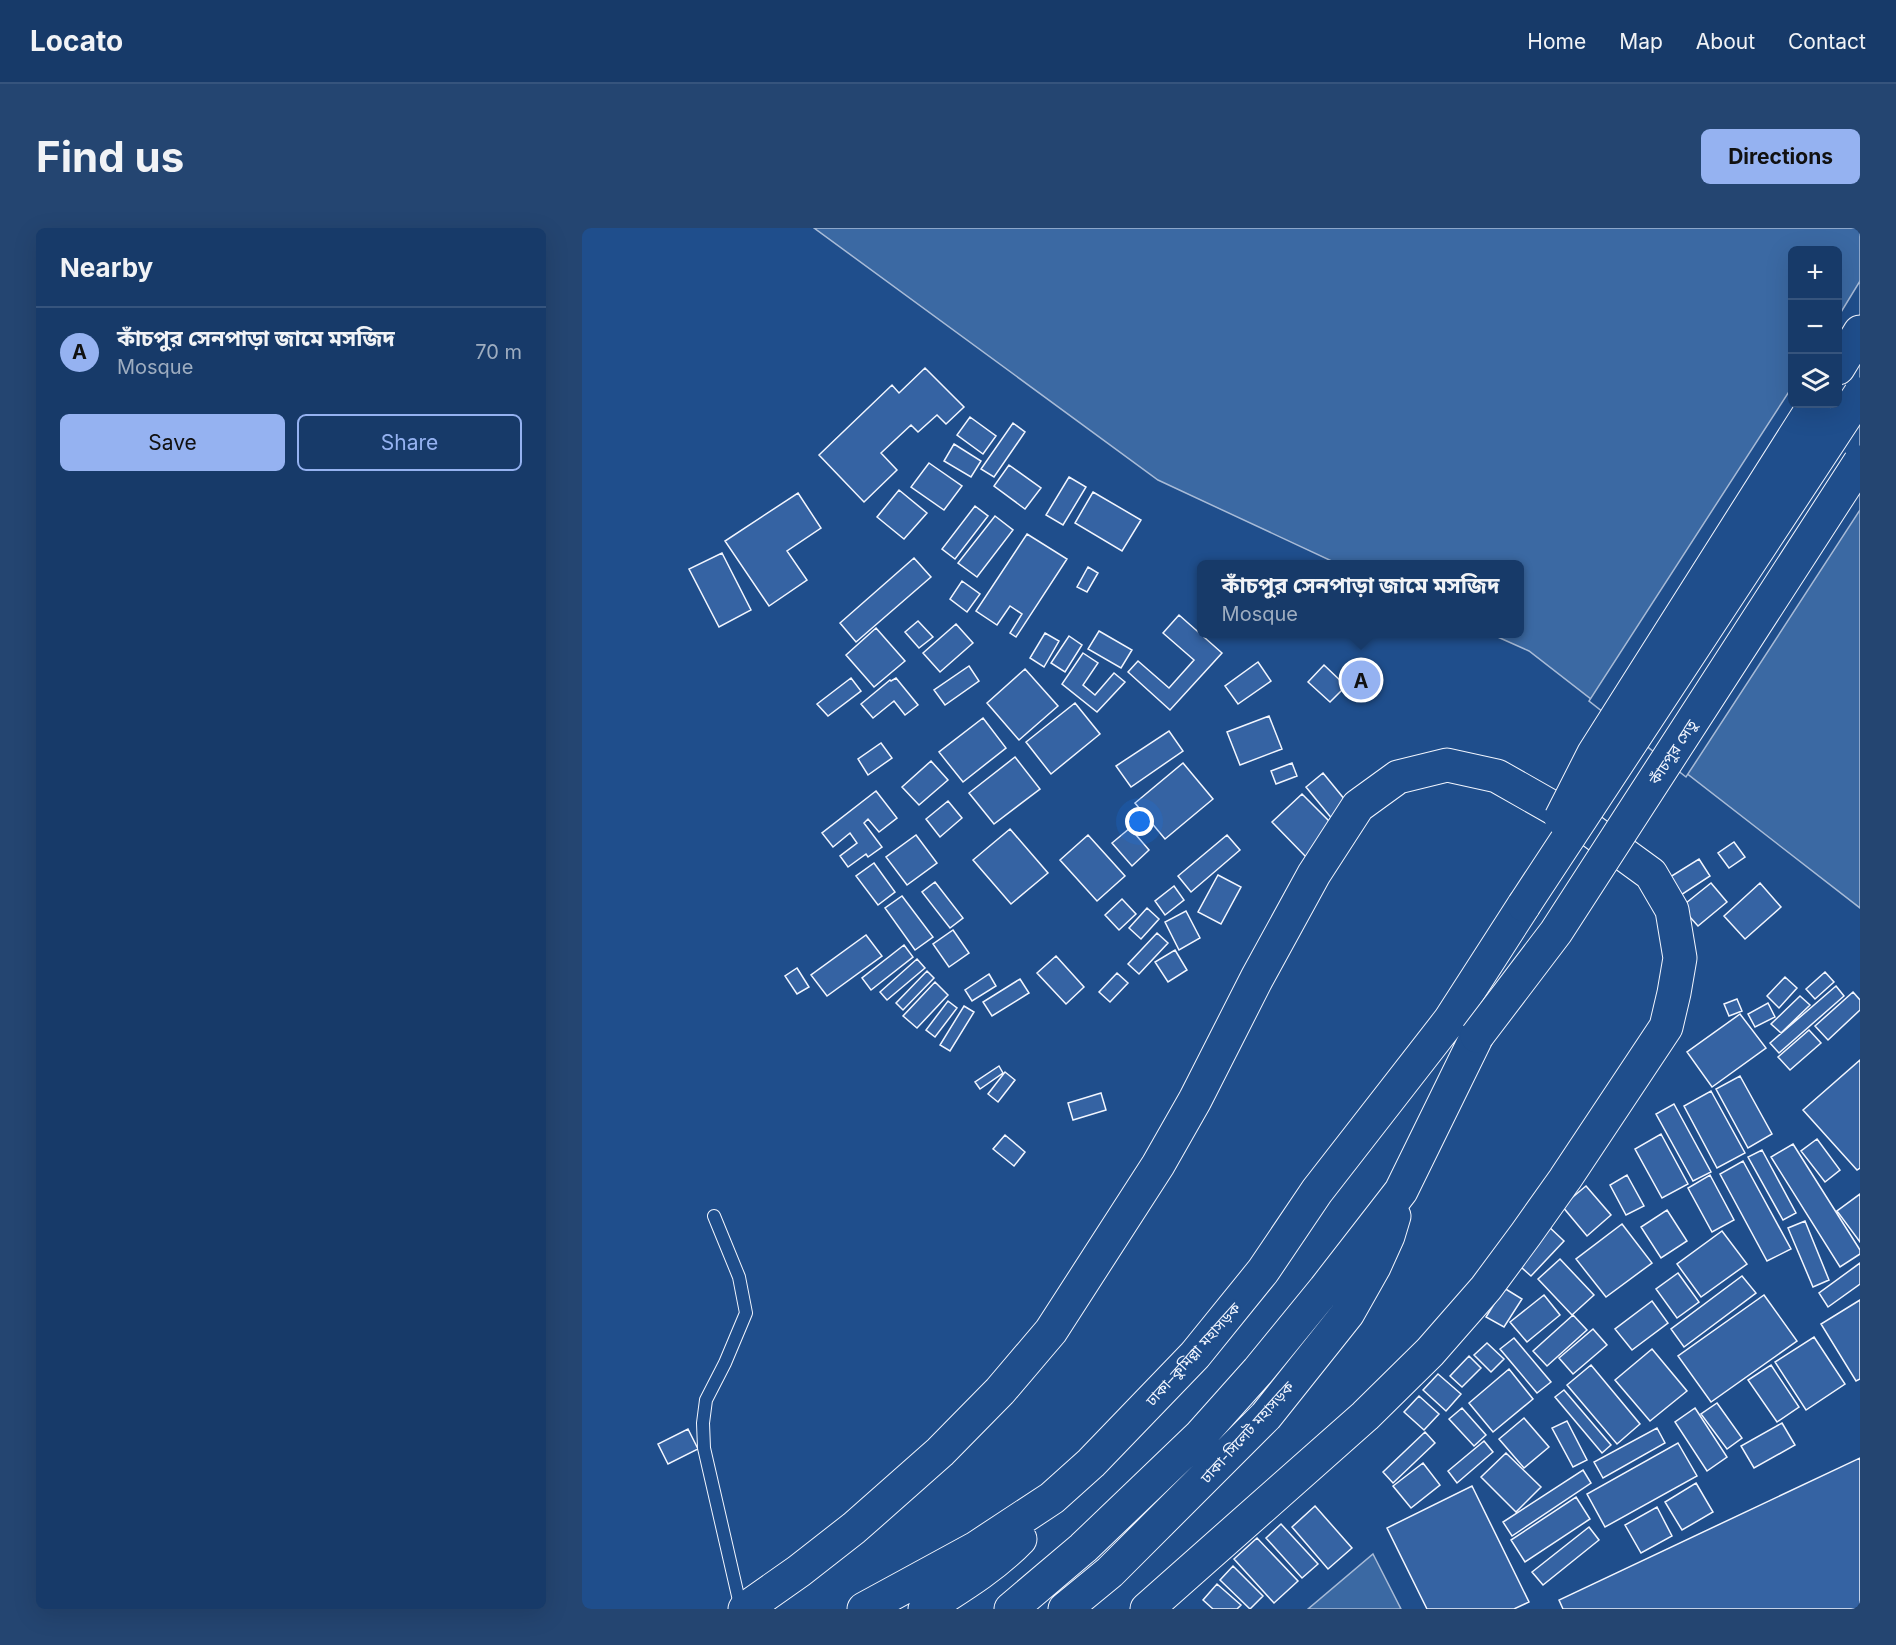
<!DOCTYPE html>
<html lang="en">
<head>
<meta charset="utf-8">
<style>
  :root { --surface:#173a69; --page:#244571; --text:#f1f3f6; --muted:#9eadc0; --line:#36547d; --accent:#95b2f1 }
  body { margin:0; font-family:Inter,"Noto Sans Bengali",sans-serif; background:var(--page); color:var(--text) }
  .controls { position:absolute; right:18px; top:18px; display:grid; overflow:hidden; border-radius:9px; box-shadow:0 6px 24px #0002 }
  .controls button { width:54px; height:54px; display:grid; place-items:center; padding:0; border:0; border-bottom:2px solid var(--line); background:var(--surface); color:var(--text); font:30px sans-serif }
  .you { position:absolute; left:558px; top:594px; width:21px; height:21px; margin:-15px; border:4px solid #fff; border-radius:50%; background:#1a73e8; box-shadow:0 0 0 9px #1a73e833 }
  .badge { display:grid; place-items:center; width:39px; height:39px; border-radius:50%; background:var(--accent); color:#111; font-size:20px; font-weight:700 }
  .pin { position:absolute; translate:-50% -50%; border:3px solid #fff; box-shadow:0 2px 6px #0006 }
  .popup { position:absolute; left:615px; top:332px; width:327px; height:78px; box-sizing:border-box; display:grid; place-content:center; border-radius:9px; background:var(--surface); filter:drop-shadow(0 2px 4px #0005); font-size:20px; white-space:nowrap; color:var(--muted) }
  .popup b { font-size:22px; color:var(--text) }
  .popup::after { content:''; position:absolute; left:50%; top:100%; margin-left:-12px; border:12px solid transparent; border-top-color:var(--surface) }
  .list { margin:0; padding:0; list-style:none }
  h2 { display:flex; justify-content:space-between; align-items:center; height:78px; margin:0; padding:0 24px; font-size:26px }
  h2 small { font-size:20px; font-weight:400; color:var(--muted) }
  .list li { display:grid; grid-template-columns:39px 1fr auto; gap:18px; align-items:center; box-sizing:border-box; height:90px; padding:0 24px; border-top:2px solid var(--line) }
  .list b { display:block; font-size:22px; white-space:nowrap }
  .list p { margin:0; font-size:20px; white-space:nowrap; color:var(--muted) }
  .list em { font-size:20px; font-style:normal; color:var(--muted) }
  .actions { display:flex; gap:12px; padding:18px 24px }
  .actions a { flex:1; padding:14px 0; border:2px solid var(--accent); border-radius:9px; text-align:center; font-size:21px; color:var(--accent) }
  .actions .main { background:var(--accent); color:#111 }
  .icon { flex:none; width:33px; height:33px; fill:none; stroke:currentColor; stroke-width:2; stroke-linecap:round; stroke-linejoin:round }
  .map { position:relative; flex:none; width:1278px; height:1381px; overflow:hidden; border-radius:9px }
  header { display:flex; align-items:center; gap:36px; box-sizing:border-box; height:84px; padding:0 30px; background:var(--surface); border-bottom:2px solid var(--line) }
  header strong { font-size:28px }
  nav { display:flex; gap:33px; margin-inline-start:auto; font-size:21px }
  .intro { display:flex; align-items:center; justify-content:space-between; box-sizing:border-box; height:144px; padding:0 36px }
  h1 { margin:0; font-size:42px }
  .button { padding:15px 27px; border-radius:9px; background:var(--accent); color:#111; font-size:21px; font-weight:700 }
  main { display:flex; gap:36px; padding:0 36px }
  aside { flex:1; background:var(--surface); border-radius:9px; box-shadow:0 6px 24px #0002 }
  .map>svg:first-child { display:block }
</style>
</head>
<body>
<header>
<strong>Locato</strong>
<nav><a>Home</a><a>Map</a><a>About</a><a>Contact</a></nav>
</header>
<div class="intro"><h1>Find us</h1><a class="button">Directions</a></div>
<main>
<aside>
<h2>Nearby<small></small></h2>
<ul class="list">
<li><span class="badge">A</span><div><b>কাঁচপুর সেনপাড়া জামে মসজিদ</b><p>Mosque</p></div><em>70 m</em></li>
</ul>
<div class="actions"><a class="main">Save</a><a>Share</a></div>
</aside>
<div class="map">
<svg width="1278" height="1381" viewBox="0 0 1278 1381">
  <rect width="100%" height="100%" fill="#1f4e8c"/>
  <path fill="#3b69a3" stroke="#a8bbd7" stroke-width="1.5" fill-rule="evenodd" d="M 232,0 L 1278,0 L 1278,680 L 947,423 L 909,406 L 938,406 L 938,336 L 756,336 L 576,252 ZM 1210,22 L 1256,22 L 1256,176 L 1210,176 Z
    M 791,1326 L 819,1381 L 726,1381 Z"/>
  <path fill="#1f4e8c" stroke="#a8bbd7" stroke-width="1.5" d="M 1278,53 L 1278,282 L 1104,549 L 1007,473 L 1210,159 L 1210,176 L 1256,176 L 1256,89 Z"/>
  <path fill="#3563a3" stroke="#f2f6ff" stroke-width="1.5" d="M 343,140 L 382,179 L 364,196 L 355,187 L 336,204 L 329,197 L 299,225 L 315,242 L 282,274 L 237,227 L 310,157 L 317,165 Z
    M 388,189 L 414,208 L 401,226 L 375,207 Z
    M 431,195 L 443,204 L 412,249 L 399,241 Z
    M 372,216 L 399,233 L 389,249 L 362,233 Z
    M 347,235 L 380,258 L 362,282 L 329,259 Z
    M 427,237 L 459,260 L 443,281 L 412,258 Z
    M 487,249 L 504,259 L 481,297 L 464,287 Z
    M 317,262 L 345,285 L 322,311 L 295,289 Z
    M 511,264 L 559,292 L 540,323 L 493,295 Z
    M 216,265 L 239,300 L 205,323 L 225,352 L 187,378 L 143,313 Z
    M 393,278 L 406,288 L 373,331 L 360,321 Z
    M 413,288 L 431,302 L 395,349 L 376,335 Z
    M 445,306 L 485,331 L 434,409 L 428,405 L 440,386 L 428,378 L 415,397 L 394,383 Z
    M 140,325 L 169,382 L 137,399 L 107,341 Z
    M 332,330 L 349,349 L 274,414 L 258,395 Z
    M 506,339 L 516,345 L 505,364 L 495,359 Z
    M 380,353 L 398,366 L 385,384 L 368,371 Z
    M 597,387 L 640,425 L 588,482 L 546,444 L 556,433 L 587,460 L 612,432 L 581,405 Z
    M 336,393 L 351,409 L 337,420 L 323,404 Z
    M 374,396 L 391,415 L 358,444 L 341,425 Z
    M 294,400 L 323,433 L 292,459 L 264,427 Z
    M 517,403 L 550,422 L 539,440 L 506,421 Z
    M 463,405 L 477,413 L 462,439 L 448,430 Z
    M 487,408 L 500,417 L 483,444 L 469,435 Z
    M 501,425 L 516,435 L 501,457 L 513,467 L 532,445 L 543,454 L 515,484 L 480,456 Z
    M 676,434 L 689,453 L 656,476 L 643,458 Z
    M 742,437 L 764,458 L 748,474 L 726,454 Z
    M 387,438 L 397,453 L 363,477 L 352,462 Z
    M 768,439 L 795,457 L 786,464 L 762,447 Z
    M 443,441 L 476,478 L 437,512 L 405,475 Z
    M 269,450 L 279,463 L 246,488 L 235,476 Z
    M 314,450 L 336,477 L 323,487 L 312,473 L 291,490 L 279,476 L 308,452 L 309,453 Z
    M 493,475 L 518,506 L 469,546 L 444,514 Z
    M 687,488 L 700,521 L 658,537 L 645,504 Z
    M 401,490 L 424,520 L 381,554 L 357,524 Z
    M 587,503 L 601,523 L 549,559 L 534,538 Z
    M 299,515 L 310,530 L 286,547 L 276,531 Z
    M 433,529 L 458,561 L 412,596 L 387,565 Z
    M 349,533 L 366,552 L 337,577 L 320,559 Z
    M 601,535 L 631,571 L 583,611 L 553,575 Z
    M 710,535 L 715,548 L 694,556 L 689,543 Z
    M 741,545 L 768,578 L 751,592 L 724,559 Z
    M 294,563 L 315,590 L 297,604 L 286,591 L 282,595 L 300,619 L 286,629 L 284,626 L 266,639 L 258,628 L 275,615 L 268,605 L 251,619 L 240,605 Z
    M 720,566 L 755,601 L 725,630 L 690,594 Z
    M 366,573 L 380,590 L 358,609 L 344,591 Z
    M 548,600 L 567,622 L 550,638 L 530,615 Z
    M 428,601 L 466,645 L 429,676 L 391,632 Z
    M 334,607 L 355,635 L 325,657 L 304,629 Z
    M 506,607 L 543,648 L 515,673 L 478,632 Z
    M 645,607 L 658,622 L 609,664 L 596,648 Z
    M 1152,614 L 1163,629 L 1147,640 L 1136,625 Z
    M 1117,631 L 1128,648 L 1099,667 L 1088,649 Z
    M 292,635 L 313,664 L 296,677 L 274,648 Z
    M 636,647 L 659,659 L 639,696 L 616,684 Z
    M 353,654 L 381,690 L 368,700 L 340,664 Z
    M 1129,655 L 1145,674 L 1116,698 L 1099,679 Z
    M 1178,655 L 1199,679 L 1163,711 L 1142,688 Z
    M 592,658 L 602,672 L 583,687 L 573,673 Z
    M 320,668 L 351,709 L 333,722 L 303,680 Z
    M 540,671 L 554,686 L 537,702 L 523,687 Z
    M 565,680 L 577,691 L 559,711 L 547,700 Z
    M 604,683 L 618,710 L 597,722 L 583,694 Z
    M 371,702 L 387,725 L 367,739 L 351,716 Z
    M 575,705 L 586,715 L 557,746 L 546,736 Z
    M 284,707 L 300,728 L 245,768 L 229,747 Z
    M 322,717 L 331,729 L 289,762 L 280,750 Z
    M 593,722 L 605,742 L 586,754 L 573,734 Z
    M 474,728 L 502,759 L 484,776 L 455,745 Z
    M 335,731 L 343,740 L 305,772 L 298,764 Z
    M 215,740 L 227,759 L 215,766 L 203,748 Z
    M 345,743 L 352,750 L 321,782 L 314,775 Z
    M 1243,744 L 1252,754 L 1233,771 L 1224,761 Z
    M 535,745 L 546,755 L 528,774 L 517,764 Z
    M 407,746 L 414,758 L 390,773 L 383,762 Z
    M 1203,749 L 1215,760 L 1197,780 L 1185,768 Z
    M 438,751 L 447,765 L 410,788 L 401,774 Z
    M 353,754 L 366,767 L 335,800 L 321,788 Z
    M 1254,758 L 1262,768 L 1197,825 L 1188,815 Z
    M 1271,764 L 1278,772 L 1278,782 L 1246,812 L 1233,798 Z
    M 1218,768 L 1228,777 L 1199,805 L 1189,796 Z
    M 1155,771 L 1160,783 L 1147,788 L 1142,776 Z
    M 366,773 L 375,780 L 353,809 L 344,802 Z
    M 1186,775 L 1193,789 L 1173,799 L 1166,786 Z
    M 382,778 L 392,784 L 368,823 L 358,817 Z
    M 1158,786 L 1184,820 L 1130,859 L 1105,824 Z
    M 1227,802 L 1239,815 L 1208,842 L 1196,829 Z
    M 1278,832 L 1278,940 L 1275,942 L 1221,882 Z
    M 417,838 L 421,845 L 398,861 L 393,854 Z
    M 423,844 L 433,852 L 416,874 L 406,866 Z
    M 1158,848 L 1190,906 L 1166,920 L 1134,861 Z
    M 1129,863 L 1163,925 L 1135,940 L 1102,878 Z
    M 519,865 L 524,882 L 491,892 L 486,875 Z
    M 1092,876 L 1129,944 L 1111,953 L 1074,886 Z
    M 1079,906 L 1106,956 L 1080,970 L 1053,921 Z
    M 423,907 L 443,924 L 432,938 L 411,921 Z
    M 1235,911 L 1258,942 L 1243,954 L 1219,923 Z
    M 1211,916 L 1278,1022 L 1278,1026 L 1258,1039 L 1189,929 Z
    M 1180,922 L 1214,985 L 1201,992 L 1166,929 Z
    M 1161,933 L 1209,1021 L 1185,1033 L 1138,946 Z
    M 1045,947 L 1062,978 L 1044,987 L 1028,957 Z
    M 1128,947 L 1152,992 L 1130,1004 L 1106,960 Z
    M 1004,958 L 1029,987 L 1005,1008 L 980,978 Z
    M 1278,966 L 1278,1014 L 1255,983 Z
    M 1085,982 L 1105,1013 L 1079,1030 L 1059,999 Z
    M 1223,993 L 1247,1052 L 1231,1059 L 1206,1000 Z
    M 1040,996 L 1070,1035 L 1024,1069 L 994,1031 Z
    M 965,997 L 982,1013 L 949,1048 L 931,1032 Z
    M 1140,1003 L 1165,1036 L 1119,1069 L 1095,1036 Z
    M 978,1031 L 1012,1067 L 990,1087 L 956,1051 Z
    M 1278,1035 L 1278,1056 L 1246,1079 L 1237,1065 Z
    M 1096,1045 L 1117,1074 L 1095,1090 L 1074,1061 Z
    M 1160,1048 L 1174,1065 L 1102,1119 L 1089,1101 Z
    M 922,1060 L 940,1071 L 922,1099 L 904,1089 Z
    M 962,1067 L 978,1087 L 945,1114 L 928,1094 Z
    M 1182,1067 L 1215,1113 L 1129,1174 L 1096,1128 Z
    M 1278,1072 L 1278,1151 L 1274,1153 L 1239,1096 Z
    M 1070,1073 L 1086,1095 L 1050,1122 L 1033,1101 Z
    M 991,1087 L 1005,1102 L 965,1138 L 951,1123 Z
    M 1011,1101 L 1025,1117 L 991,1146 L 977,1130 Z
    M 1232,1109 L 1263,1156 L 1224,1182 L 1193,1134 Z
    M 932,1110 L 969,1154 L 955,1165 L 918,1121 Z
    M 905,1115 L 922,1131 L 909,1144 L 892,1127 Z
    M 1070,1121 L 1105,1163 L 1068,1193 L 1033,1152 Z
    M 887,1128 L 899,1140 L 880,1159 L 868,1148 Z
    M 1009,1137 L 1058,1196 L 1035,1216 L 985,1157 Z
    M 1189,1137 L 1217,1179 L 1195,1194 L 1166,1152 Z
    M 927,1141 L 951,1171 L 911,1204 L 887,1175 Z
    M 856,1146 L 879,1166 L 864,1183 L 841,1162 Z
    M 982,1162 L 1029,1217 L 1020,1225 L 973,1169 Z
    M 837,1168 L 857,1186 L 842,1202 L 822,1184 Z
    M 1135,1175 L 1160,1210 L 1145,1221 L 1119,1186 Z
    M 880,1180 L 904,1207 L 892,1218 L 867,1191 Z
    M 1113,1180 L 1145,1229 L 1125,1243 L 1093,1194 Z
    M 942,1190 L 967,1219 L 942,1240 L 917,1211 Z
    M 985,1193 L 1005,1232 L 991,1239 L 970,1200 Z
    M 1200,1195 L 1213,1217 L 1172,1240 L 1159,1218 Z
    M 1075,1200 L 1083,1215 L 1021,1250 L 1012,1234 Z
    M 106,1201 L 116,1221 L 86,1236 L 76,1216 Z
    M 843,1204 L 853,1215 L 811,1255 L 801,1244 Z
    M 902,1213 L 911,1224 L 875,1255 L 866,1243 Z
    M 1096,1215 L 1115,1248 L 1023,1299 L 1005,1266 Z
    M 924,1225 L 959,1259 L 934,1284 L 899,1249 Z
    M 1278,1230 L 1278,1381 L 981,1381 L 977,1372 Z
    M 841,1235 L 858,1257 L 829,1280 L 811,1258 Z
    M 1001,1242 L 1009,1255 L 930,1308 L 921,1294 Z
    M 1114,1255 L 1131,1284 L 1100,1302 L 1083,1274 Z
    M 890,1258 L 947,1374 L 932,1381 L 845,1381 L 805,1300 Z
    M 994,1269 L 1008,1291 L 943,1334 L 929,1312 Z
    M 733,1278 L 770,1320 L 746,1341 L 710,1299 Z
    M 1075,1279 L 1090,1308 L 1059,1325 L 1043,1297 Z
    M 699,1296 L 736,1336 L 720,1350 L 684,1310 Z
    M 1007,1299 L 1017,1312 L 961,1357 L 950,1344 Z
    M 675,1310 L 716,1353 L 692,1375 L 652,1331 Z
    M 651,1338 L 681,1368 L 668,1381 L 638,1352 Z
    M 635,1356 L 659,1377 L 655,1381 L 631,1381 L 621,1372 Z"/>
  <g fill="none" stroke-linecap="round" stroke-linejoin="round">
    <defs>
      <path id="lane" d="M 132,988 L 157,1049 L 164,1085 L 143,1135 L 124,1172 L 121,1195 L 122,1220 L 159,1381"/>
      <path id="highway" d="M 1256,140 L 1278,104
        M 163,1381 L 217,1343 L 272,1300 L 358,1224 L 418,1163 L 469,1103 L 576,937 L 613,872 L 675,750 L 732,646 L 776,578 L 816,549 L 865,537 L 915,548 L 1003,598 L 1069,646 L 1090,682 L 1098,730 L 1092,765 L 1084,799 L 983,951 L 944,1006 L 904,1060 L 848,1124 L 783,1188 L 565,1381
        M 282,1381 L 394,1320 L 470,1270 L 509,1235 L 613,1127 L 681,1043 L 735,963 L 868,792 L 942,677
        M 343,1381 C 376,1360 410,1340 438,1311
        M 429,1381 L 501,1320 L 618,1208 L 676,1143 L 743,1061 L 819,963 L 895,808
        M 483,1381 L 528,1344 L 684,1188 L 766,1085 L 792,1039 L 806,1008 L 812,988"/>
    </defs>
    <use href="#lane" stroke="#f2f6ff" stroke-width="14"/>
    <use href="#highway" stroke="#f2f6ff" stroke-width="35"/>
    <use href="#lane" stroke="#1f4e8c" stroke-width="12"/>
    <use href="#highway" stroke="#1f4e8c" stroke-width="33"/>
    <defs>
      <path id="highway-bridge" d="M 979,590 L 1012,525 L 1233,176
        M 942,677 L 1278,166
        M 895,808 L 974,704 L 1278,234"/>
    </defs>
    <use href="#highway-bridge" stroke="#f2f6ff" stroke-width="35" stroke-linecap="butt"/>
    <use href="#highway-bridge" stroke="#1f4e8c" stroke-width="33"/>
  </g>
  <g text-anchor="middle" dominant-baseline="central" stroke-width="4.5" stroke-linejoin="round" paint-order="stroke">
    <g font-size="15" fill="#f2f6ff" stroke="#1f4e8c">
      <text transform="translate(1091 524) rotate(-57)">কাঁচপুর সেতু</text>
      <text transform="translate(611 1126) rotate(-48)">ঢাকা–কুমিল্লা মহাসড়ক</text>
      <text transform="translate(665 1204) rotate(-48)">ঢাকা-সিলেট মহাসড়ক</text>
    </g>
  </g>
</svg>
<div class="controls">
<button>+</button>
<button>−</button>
<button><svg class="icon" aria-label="layers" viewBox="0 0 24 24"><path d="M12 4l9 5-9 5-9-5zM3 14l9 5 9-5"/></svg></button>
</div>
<div class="you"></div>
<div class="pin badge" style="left:779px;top:452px">A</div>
<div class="popup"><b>কাঁচপুর সেনপাড়া জামে মসজিদ</b>Mosque</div>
</div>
</main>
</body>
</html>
